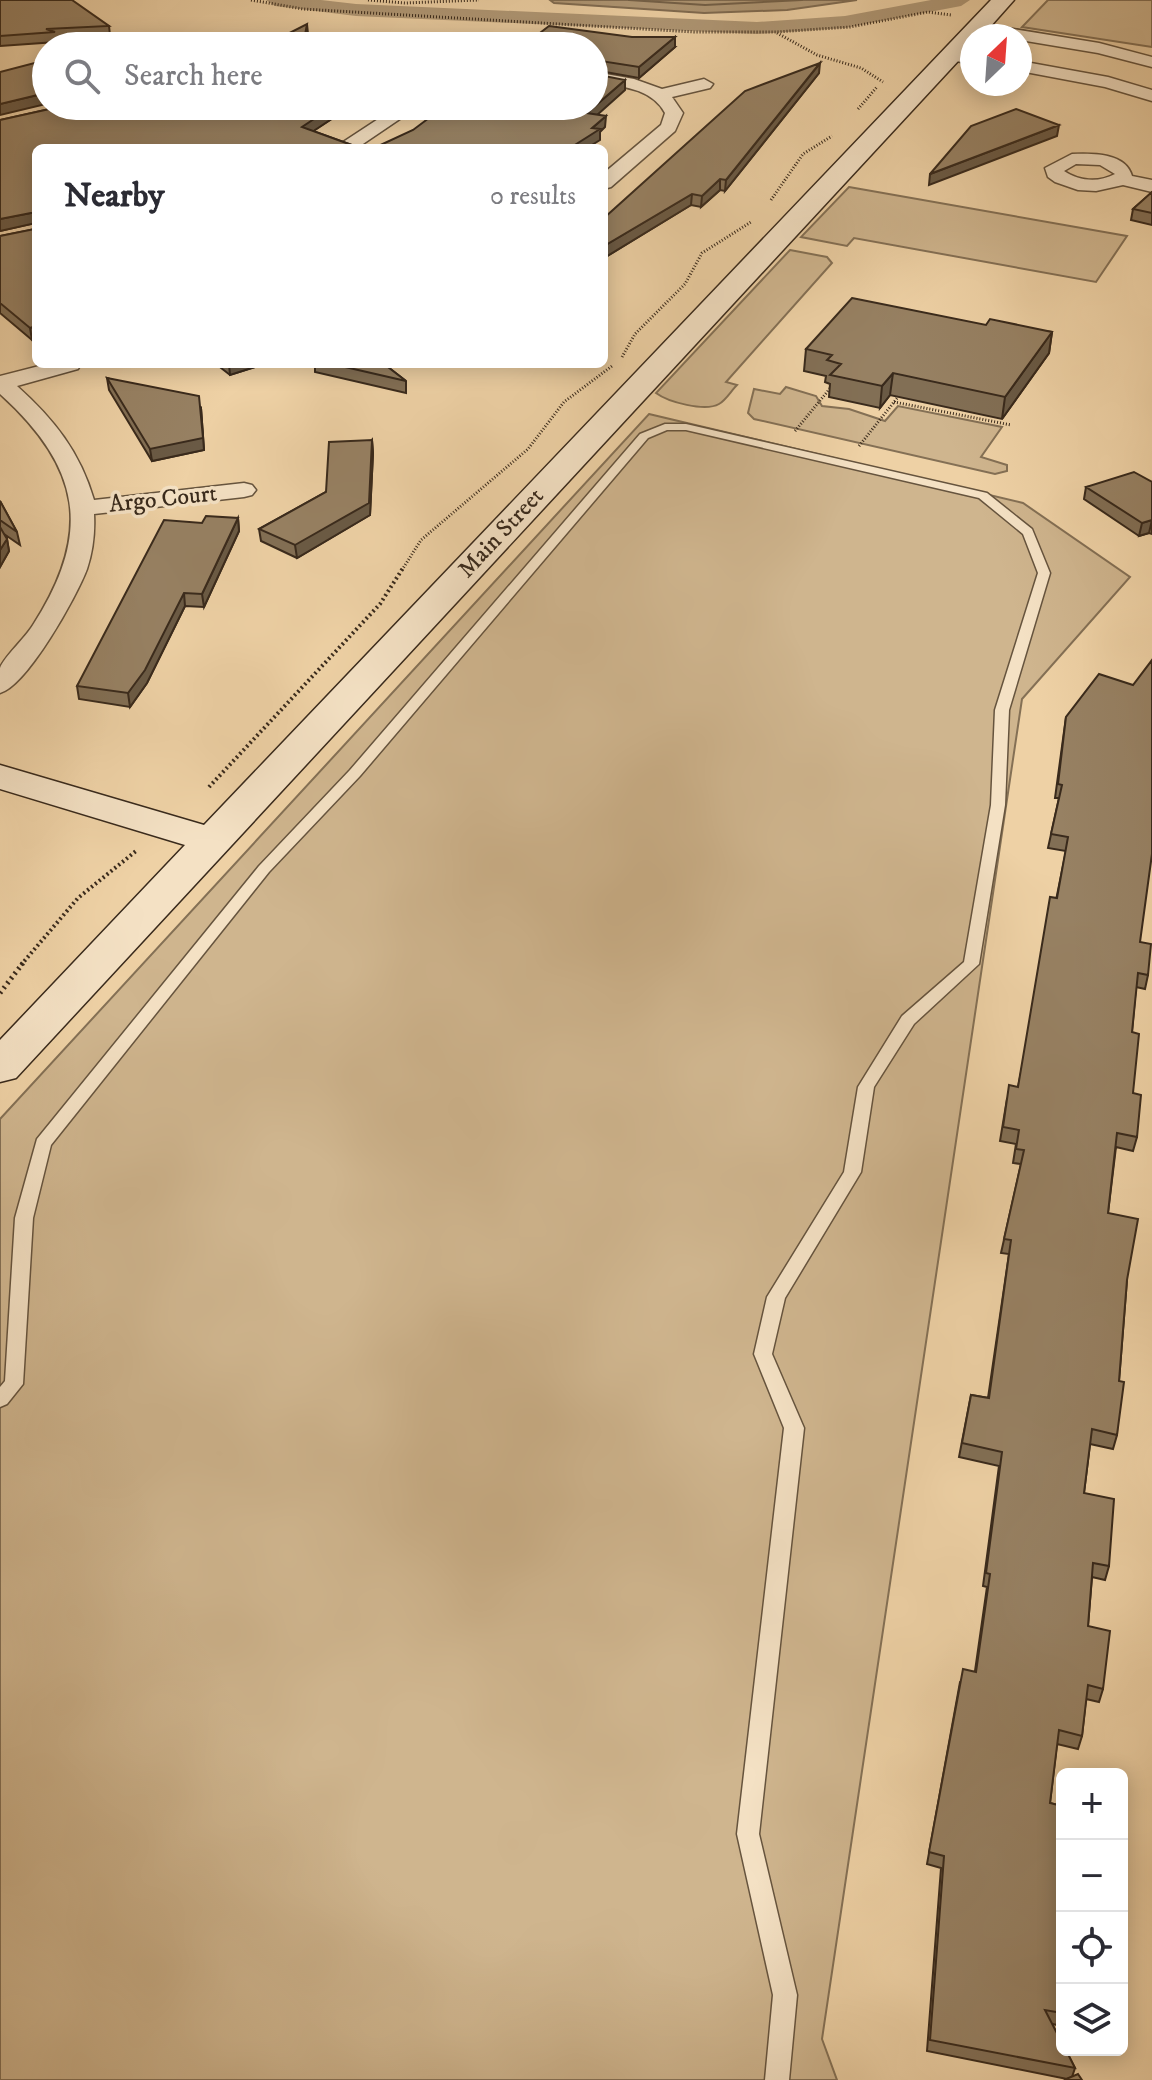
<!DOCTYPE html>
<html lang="en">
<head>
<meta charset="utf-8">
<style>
  :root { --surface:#fff; --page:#f2f2f3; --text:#2b2b33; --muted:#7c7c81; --line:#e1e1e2 }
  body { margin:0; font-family:"IM FELL DW Pica",serif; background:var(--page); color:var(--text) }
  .controls { position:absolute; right:24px; bottom:24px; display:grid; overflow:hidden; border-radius:12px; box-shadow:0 4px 20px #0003 }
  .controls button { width:72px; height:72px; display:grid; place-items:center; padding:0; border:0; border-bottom:2px solid var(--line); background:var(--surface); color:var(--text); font:40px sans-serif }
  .compass { position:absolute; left:960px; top:24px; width:72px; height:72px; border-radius:50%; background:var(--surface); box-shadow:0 4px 20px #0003; rotate:25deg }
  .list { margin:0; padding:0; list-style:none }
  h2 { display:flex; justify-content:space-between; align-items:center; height:104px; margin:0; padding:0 32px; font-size:34px }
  h2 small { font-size:26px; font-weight:400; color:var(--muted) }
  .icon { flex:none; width:44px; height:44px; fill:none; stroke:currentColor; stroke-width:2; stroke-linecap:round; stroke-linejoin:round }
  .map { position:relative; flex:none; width:1152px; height:2080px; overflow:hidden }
  .search { position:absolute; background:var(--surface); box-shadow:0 4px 20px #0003; left:32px; top:32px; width:576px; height:88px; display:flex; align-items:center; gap:20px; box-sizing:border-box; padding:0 28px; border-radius:44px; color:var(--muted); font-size:30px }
  .panel { position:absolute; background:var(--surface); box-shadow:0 4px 20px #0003; left:32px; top:144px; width:576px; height:224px; border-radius:12px }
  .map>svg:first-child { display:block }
</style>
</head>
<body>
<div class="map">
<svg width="1152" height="2080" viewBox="0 0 1152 2080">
  <rect width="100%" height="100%" fill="#eed1a5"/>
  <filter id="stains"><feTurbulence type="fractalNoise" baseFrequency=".0025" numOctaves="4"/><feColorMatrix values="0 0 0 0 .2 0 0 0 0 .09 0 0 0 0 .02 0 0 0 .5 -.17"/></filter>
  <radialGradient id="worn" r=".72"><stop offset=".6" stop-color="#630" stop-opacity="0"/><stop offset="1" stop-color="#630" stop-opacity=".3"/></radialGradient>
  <path fill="#cfb58e" stroke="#847055" stroke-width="2" d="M 1048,0 L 1152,0 L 1152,47 L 1022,27 Z
    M 849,187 L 1127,236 L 1096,282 L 854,238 L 847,246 L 801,237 Z
    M 790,250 L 827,257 L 832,263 L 726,382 L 737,385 C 731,391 726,400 719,404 C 705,412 668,402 656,393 Z
    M 786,387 L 816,396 L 822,406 L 849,409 L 885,421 L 898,406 L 1002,427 L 981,457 L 1007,465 L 1007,471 L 995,474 L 754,419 L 748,413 L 754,389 L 780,394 Z
    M 649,414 L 1023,503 L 1130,577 L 1022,699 L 822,2039 L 837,2080 L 0,2080 L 0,1119 Z"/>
  <path fill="#b09876" stroke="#806c52" stroke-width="2" d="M 550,0 L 857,0 L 787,10 L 704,13 L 554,3 Z"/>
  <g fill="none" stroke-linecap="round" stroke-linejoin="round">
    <path stroke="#746149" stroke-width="2" d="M 629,0 L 705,5 L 802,0"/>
    <path fill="#b09876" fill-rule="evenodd" d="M 266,0 L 321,0 L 356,4 L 757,22 L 845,16 L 931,0 L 970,0 L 961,6 L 845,28 L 757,34 L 356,16 L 275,6 Z"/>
    <defs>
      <path id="lane" d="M 665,424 L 686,424 L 987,493 L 1032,529 L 1050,573 L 1009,710 L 1005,805 L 979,964 L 914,1024 L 874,1087 L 861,1172 L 785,1298 L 772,1354 L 804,1428 L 759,1834 L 797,1995 L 789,2080 L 765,2080 L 773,1995 L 737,1834 L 784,1428 L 754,1354 L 767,1297 L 844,1172 L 858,1087 L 902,1016 L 964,962 L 991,805 L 995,710 L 1038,573 L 1023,534 L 979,498 L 686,430 L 667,430 L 648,438 L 360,776 L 269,872 L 51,1145 L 33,1218 L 23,1384 L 7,1404 L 0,1407 L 0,1387 L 5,1381 L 15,1218 L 37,1139 L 259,866 L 350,770 L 640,434 Z"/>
      <path id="street" d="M 977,23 L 1099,43 L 1152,57 L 1152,67 L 1098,53 L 1020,40 L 1020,36 L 971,31 L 971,25 Z
        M 951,50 L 972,54 L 972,64 L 945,59 L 943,55 L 945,51 Z
        M 1020,61 L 1108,77 L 1152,90 L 1152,101 L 1105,87 L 1020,71 Z
        M 594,72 L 634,79 L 662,89 L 704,79 L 713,84 L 710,88 L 672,97 L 683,113 L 675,131 L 611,187 L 604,189 L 604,173 L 661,125 L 665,113 C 652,88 620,86 594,82 Z
        M 398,106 L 419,106 L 357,148 L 334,148 Z
        M 1072,154 C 1093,153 1126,153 1132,176 L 1152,180 L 1152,192 L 1123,185 L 1096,191 L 1078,190 L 1055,182 L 1048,177 L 1045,168 ZM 1076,164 L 1100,165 L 1115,174 C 1098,183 1079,181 1064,171 Z
        M 47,364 L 81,364 L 78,369 L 17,386 C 54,419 80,452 94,500 L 244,483 L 252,485 L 256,490 L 252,495 L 244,497 L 94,514 C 95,532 93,551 87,569 C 77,596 27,686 0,693 C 0,686 0,675 0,668 C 4,657 26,637 33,625 C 93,532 81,467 0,394 L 0,376 Z"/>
      <path id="secondary" d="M 991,0 L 1014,0 L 982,36 L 972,36 L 972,46 L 16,1078 L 0,1082 L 0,1040 L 185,845 L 0,789 L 0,765 L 204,825 Z"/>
    </defs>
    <use href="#lane" stroke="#66543e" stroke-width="3"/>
    <use href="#street" stroke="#66543e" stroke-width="3"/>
    <use href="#secondary" stroke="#392a1c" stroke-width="3"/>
    <path stroke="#392a1c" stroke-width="3" stroke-dasharray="1 2" stroke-linecap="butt" d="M 251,0 L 303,9 L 694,32 L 776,32 L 850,27 L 928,12 L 951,15
      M 368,0 L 405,3 L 479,0
      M 777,33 L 817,55 L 861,68 L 883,82
      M 858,109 L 877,87
      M 771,200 L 803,154 L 832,136
      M 622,357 L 635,334 L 685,284 L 702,253 L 751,222
      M 894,402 L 1011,425
      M 795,431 L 832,386
      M 859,446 L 898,397
      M 402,570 L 421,540 L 528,449 L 564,402 L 612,366"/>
    <path stroke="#392a1c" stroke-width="4" stroke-dasharray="2 3" stroke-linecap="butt" d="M 209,787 L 380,604 L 403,568
      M 21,965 L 78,898 L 136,851"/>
    <path stroke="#392a1c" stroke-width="5" stroke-dasharray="2 4" stroke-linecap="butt" d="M 0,993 L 23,963"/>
    <use href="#lane" fill="#f4e1c4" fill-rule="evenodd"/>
    <use href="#street" fill="#f4e1c4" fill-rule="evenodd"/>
    <use href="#secondary" fill="#f4e1c4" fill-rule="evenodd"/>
  </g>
  <path fill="#826f55" stroke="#392a1c" stroke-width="2" d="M 0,0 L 109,26 L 110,35 L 56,38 L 56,42 L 0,46 Z
    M 594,46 L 675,47 L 639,78 L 594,70 Z
    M 819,73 L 725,191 L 720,190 L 701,207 L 691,205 L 604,258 L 604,218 Z
    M 63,106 L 342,106 L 332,112 L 333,118 L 313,131 L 360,148 L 36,148 L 36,339 L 32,340 L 0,313 L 0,236 L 35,229 L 35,223 L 0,231 L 0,120 Z
    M 1152,192 L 1152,225 L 1131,220 L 1133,209 Z
    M 986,325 L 1052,332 L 1049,353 L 1002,419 L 890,395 L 880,408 L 829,397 L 830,384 L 825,382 L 826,376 L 804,371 L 806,349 Z
    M 216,364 L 264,364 L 230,375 Z
    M 315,364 L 384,364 L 406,381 L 406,393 L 315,372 Z
    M 107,378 L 201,408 L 204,450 L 152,461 L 109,390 Z
    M 372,440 L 373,453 L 370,515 L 297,558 L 261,541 L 259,529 L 326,492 Z
    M 1152,482 L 1152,534 L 1149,533 L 1139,536 L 1084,499 L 1086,487 Z
    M 0,501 L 17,532 L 20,545 L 4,534 L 7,539 L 9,551 L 0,567 Z
    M 238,518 L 239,531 L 204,607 L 185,606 L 147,683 L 130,707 L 79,699 L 77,686 L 202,523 Z
    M 1066,717 L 1140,942 L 1148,975 L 1145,989 L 1136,987 L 1132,1032 L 1133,1093 L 1137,1137 L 1133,1151 L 1116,1147 L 1108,1213 L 1127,1280 L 1119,1381 L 1117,1435 L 1113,1449 L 1090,1444 L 1084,1493 L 1109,1566 L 1105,1580 L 1092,1577 L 1088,1626 L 1103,1689 L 1099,1702 L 1086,1699 L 1082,1736 L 1078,1749 L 1057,1744 L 1050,1803 L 1062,1806 L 1062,2026 L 1052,2024 L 1075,2068 L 1072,2077 L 1067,2079 L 927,2051 L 941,1868 L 927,1864 L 960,1682 L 975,1671 L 987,1587 L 983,1586 L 999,1466 L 959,1457 L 971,1395 L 988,1398 L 1009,1254 L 1001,1253 L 1021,1164 L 1013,1163 L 1016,1144 L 1000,1141 L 1007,1099 L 1018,1087 L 1066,851 L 1048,848 L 1059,798 L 1055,798 Z"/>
  <path fill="#6a5a45" stroke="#392a1c" stroke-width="2" d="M 307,24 L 308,34 L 306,46 L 303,46 Z
    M 675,37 L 675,47 L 639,78 L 639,67 Z
    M 820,63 L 819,73 L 725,191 L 726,180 Z
    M 625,80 L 625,90 L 587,124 L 587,113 Z
    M 46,93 L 46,104 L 0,115 L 0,104 Z
    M 323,106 L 342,106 L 332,112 L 333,118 L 303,138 L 302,127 Z
    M 606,116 L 605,127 L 600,132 L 600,140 L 587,148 L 570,148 Z
    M 1059,125 L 1057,136 L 929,185 L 930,174 Z
    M 720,179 L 720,190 L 701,207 L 702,196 Z
    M 692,194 L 691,205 L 604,258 L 604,246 Z
    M 36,212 L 36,223 L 0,231 L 0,219 Z
    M 36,326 L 36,339 L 32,340 L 30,328 Z
    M 1052,332 L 1049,353 L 1002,419 L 1005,397 Z
    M 229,364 L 264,364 L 230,375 Z
    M 893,373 L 890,395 L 880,408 L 882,386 Z
    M 201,408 L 204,450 L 152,461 L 150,449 Z
    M 372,440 L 373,453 L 370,515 L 297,558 L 295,545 Z
    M 238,518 L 239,531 L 204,607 L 202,594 Z
    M 1152,520 L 1149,533 L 1139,536 L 1142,523 Z
    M 7,539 L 9,551 L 0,567 L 0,550 Z
    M 184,593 L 185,606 L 147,683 L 130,707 L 128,693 Z"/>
  <path fill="#978163" stroke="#392a1c" stroke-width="2" d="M 0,0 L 72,0 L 109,26 L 46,29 L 55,32 L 0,36 Z
    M 307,24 L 303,46 L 264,46 Z
    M 549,26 L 632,37 L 675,37 L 639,67 L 594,60 L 594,46 L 523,46 Z
    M 46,60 L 46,93 L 0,104 L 0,72 Z
    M 820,63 L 726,180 L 720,179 L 702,196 L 692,194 L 604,246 L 604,218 L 745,91 Z
    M 594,74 L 625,80 L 587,113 L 606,116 L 592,128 L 600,129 L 570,148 L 374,148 L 413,130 L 445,106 L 594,106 Z
    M 63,106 L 324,106 L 332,107 L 302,127 L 360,148 L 36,148 L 36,326 L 30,328 L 0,303 L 0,236 L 35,229 L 36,212 L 0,219 L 0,120 Z
    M 1016,109 L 1059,125 L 930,174 L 971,126 Z
    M 1152,192 L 1152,213 L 1133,209 Z
    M 852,298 L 986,325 L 990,319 L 1052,332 L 1005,397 L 893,373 L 882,386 L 830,375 L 841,364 L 827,360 L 832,355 L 806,349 Z
    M 332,364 L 384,364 L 406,381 Z
    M 107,378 L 199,396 L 203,438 L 150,449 Z
    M 372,440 L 369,503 L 295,545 L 259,529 L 326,492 L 329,442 Z
    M 1134,472 L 1152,482 L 1152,520 L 1142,523 L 1086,487 Z
    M 0,501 L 17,532 L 0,520 Z
    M 206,516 L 238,518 L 202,594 L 184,593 L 145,670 L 128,693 L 77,686 L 164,520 L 202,523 Z
    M 0,527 L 7,539 L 0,550 Z
    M 1152,660 L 1152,854 L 1140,942 L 1151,944 L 1148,975 L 1138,973 L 1132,1032 L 1139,1034 L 1133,1093 L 1141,1095 L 1137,1137 L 1117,1133 L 1108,1213 L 1138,1219 L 1127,1280 L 1119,1381 L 1124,1382 L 1117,1435 L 1092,1429 L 1084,1493 L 1114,1499 L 1109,1566 L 1093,1563 L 1088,1626 L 1110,1631 L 1103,1689 L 1088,1685 L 1082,1736 L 1059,1730 L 1050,1803 L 1062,1806 L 1062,2013 L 1045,2010 L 1062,2043 L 1062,2050 L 1066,2050 L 1075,2068 L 930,2040 L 944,1856 L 929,1852 L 963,1669 L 976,1672 L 990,1574 L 986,1573 L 1002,1452 L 962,1443 L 971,1395 L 989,1398 L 1011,1240 L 1004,1239 L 1024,1150 L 1016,1149 L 1019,1130 L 1003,1127 L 1009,1085 L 1018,1087 L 1050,897 L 1057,898 L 1068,837 L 1051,834 L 1062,785 L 1058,784 L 1066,717 L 1099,674 L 1133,685 Z
    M 1078,2074 L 1082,2080 L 1064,2080 Z"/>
  <g text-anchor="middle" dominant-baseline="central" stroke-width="7" stroke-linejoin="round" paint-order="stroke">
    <g font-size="24" fill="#392a1c" stroke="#f4e1c4">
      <text transform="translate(163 499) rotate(-6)">Argo Court</text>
      <text transform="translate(501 533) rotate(-47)">Main Street</text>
    </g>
  </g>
  <rect width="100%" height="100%" filter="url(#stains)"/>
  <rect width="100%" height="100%" fill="url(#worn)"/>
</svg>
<div class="controls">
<button>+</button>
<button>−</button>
<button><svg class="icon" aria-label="locate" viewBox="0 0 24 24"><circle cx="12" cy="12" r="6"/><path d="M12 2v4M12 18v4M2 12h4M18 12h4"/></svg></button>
<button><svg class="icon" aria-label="layers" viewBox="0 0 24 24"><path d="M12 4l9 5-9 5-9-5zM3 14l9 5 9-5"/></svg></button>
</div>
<svg class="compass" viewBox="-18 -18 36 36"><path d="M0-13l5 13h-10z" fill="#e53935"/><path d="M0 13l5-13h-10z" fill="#7c7c81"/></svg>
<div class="search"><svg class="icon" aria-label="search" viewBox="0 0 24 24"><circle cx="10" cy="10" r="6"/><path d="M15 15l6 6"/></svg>Search here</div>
<section class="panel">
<h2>Nearby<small>0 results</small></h2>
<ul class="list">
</ul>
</section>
</div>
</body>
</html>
